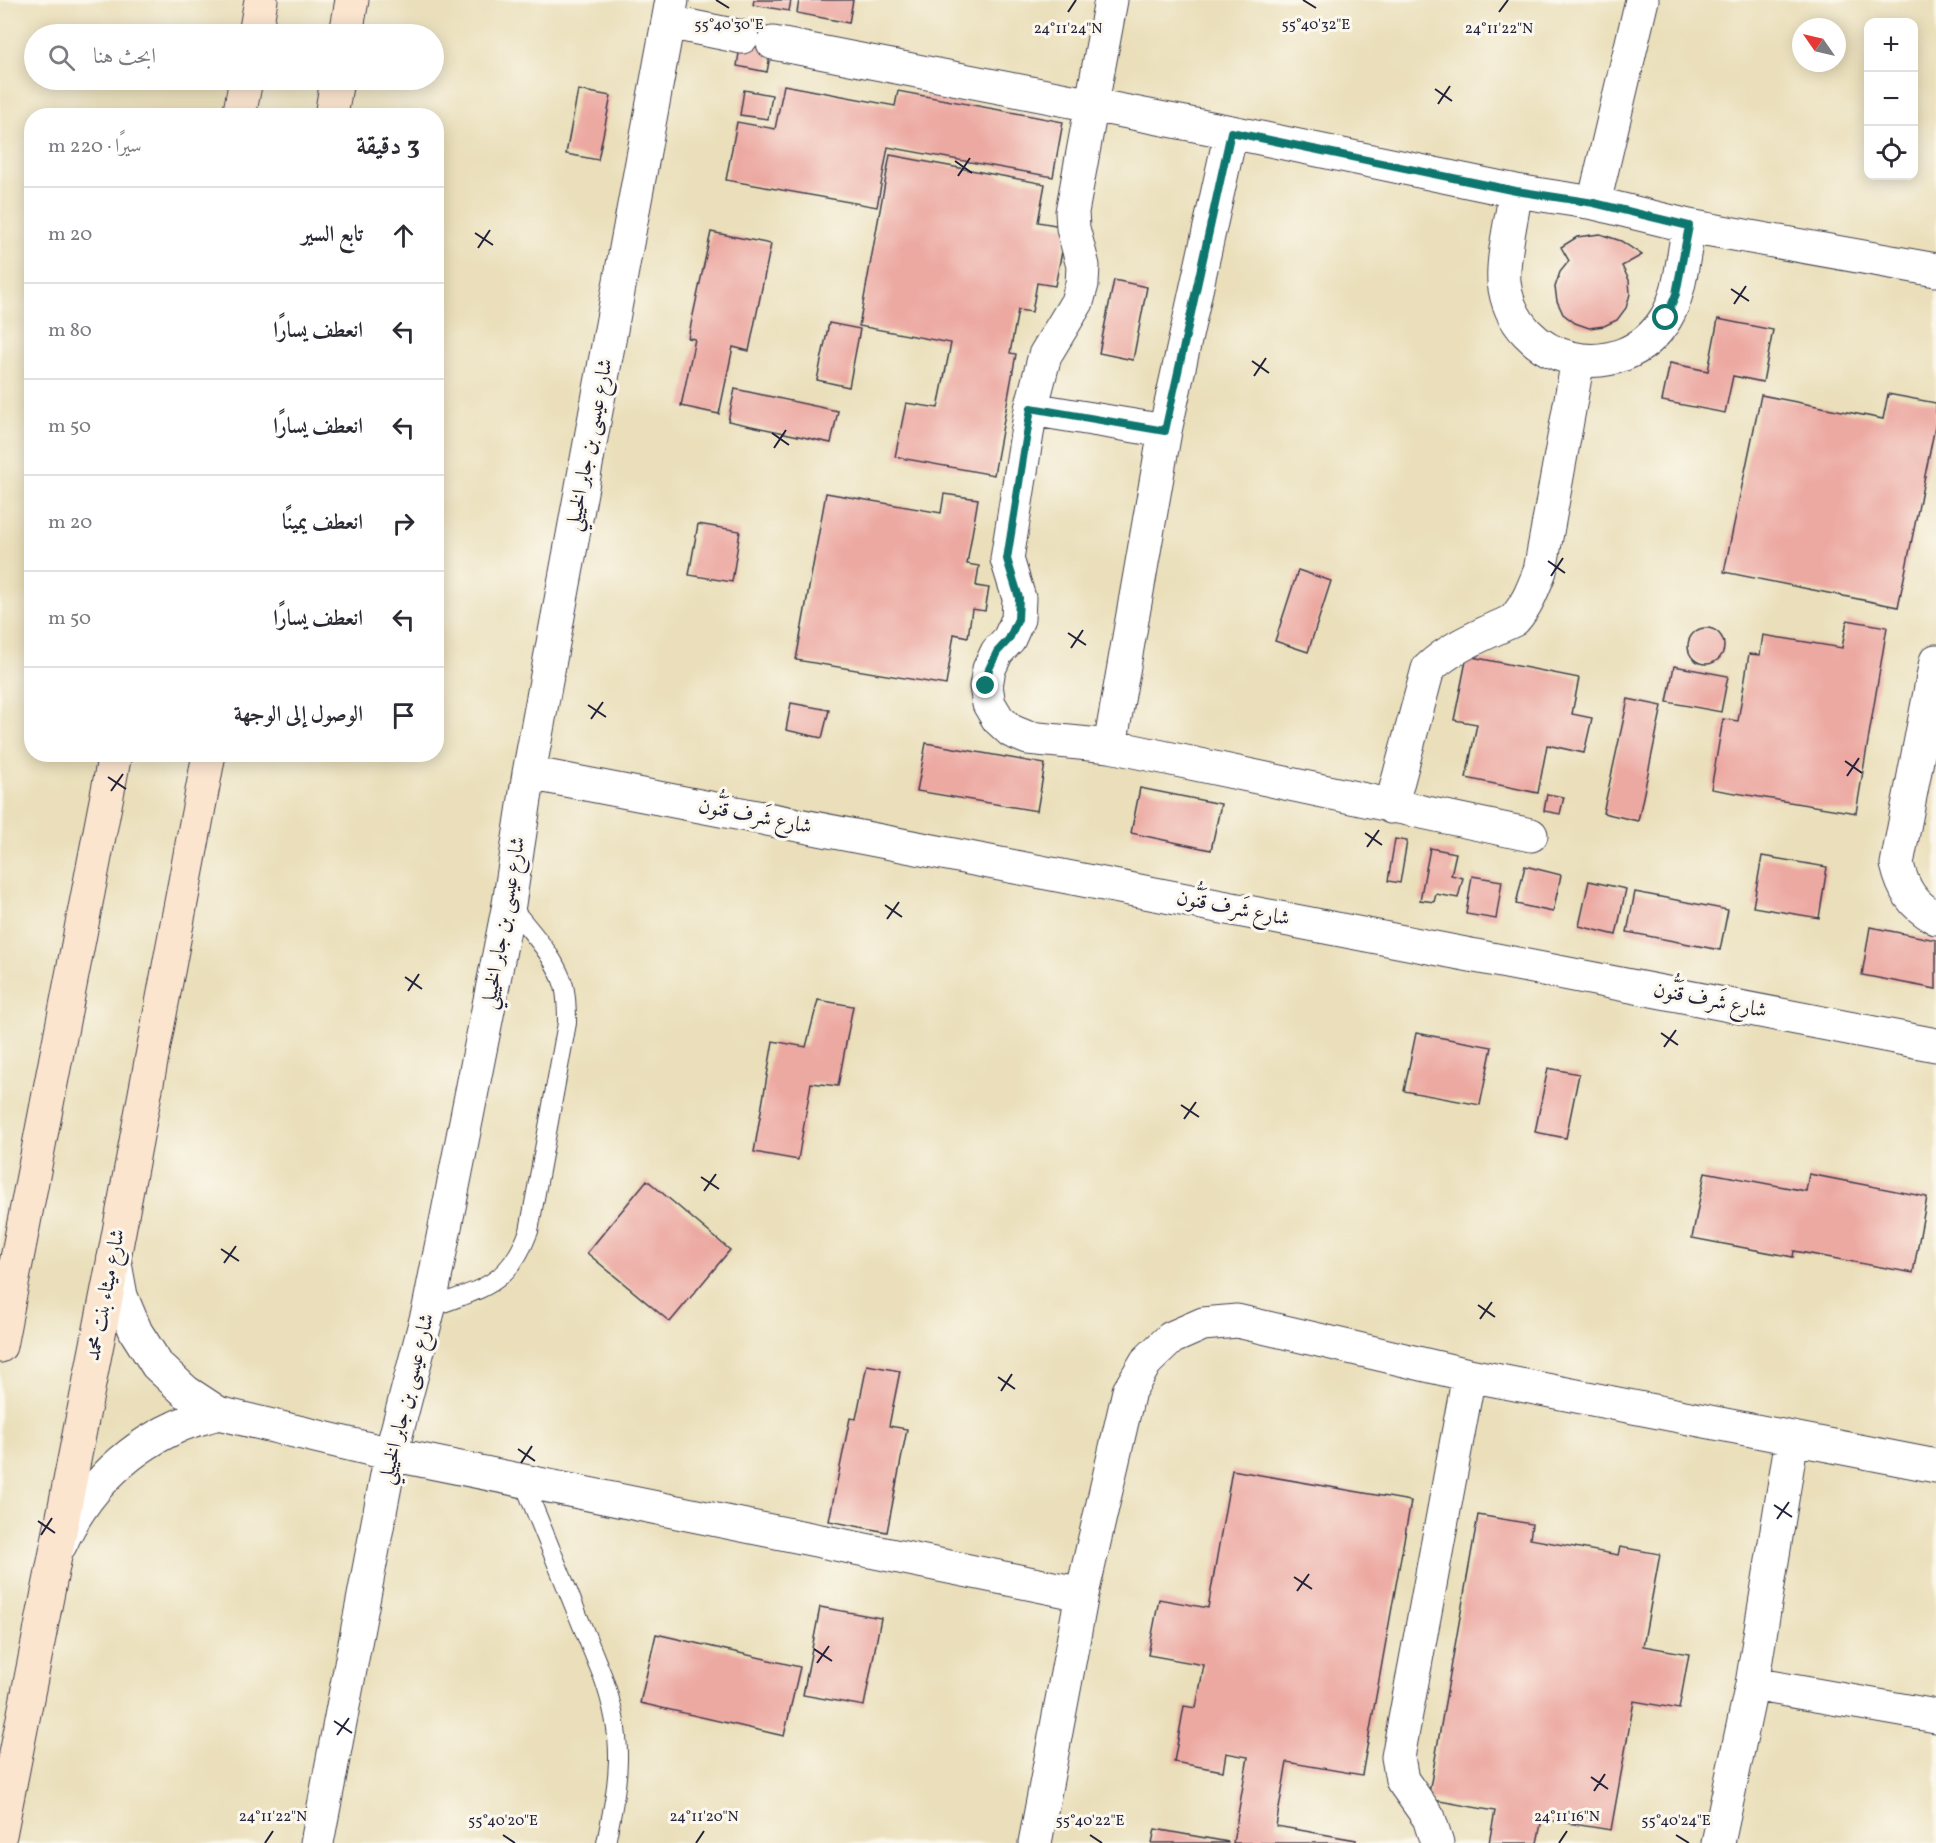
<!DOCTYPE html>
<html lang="ar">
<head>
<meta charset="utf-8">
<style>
  :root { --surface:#fff; --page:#f7f7f7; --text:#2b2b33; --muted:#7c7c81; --line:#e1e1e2 }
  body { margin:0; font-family:Vollkorn,Amiri,serif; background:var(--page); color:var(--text); direction:rtl }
  .controls { position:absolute; right:18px; top:18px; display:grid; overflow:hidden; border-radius:12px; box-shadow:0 3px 15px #0003 }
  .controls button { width:54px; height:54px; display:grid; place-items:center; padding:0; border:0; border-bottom:2px solid var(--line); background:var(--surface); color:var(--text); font:30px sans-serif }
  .compass { position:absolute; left:1792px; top:18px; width:54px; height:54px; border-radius:50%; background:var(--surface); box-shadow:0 3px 15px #0003; rotate:304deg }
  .stop { position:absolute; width:18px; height:18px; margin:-14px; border:4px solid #0f766e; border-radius:50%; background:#fff }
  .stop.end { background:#0f766e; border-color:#fff; box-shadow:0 2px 6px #0008 }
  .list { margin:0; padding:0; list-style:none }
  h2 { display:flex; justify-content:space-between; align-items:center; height:78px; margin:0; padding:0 24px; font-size:26px }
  h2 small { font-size:20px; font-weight:400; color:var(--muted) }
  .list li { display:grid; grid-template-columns:39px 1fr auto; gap:18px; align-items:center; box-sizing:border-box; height:96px; padding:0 24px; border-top:2px solid var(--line) }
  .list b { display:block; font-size:22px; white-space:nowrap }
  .list em { font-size:20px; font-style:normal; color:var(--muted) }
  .icon { flex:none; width:33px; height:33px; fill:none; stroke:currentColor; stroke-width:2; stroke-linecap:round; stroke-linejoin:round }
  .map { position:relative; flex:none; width:1936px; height:1843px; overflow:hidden; direction:ltr }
  .search { position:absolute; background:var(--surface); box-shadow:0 3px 15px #0003; left:24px; top:24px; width:420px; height:66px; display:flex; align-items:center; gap:15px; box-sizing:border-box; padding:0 21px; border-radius:33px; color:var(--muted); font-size:22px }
  .panel { position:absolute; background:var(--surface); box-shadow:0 3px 15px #0003; left:24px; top:108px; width:420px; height:654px; border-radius:24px; direction:rtl }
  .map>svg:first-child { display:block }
</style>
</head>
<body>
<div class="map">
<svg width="1936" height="1843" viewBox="0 0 1936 1843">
  <rect width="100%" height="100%" fill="#fbf7ec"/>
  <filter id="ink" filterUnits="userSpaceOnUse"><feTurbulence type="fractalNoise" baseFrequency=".0167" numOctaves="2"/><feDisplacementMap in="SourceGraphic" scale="12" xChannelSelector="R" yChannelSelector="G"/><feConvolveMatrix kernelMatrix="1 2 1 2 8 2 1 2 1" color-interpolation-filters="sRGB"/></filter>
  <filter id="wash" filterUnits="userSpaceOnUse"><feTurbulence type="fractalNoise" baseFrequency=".008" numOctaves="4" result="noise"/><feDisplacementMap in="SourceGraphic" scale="24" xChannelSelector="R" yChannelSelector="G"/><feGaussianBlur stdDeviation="1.35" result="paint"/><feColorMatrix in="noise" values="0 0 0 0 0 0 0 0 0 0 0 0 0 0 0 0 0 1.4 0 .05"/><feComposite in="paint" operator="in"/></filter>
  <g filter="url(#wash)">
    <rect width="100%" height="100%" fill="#eadfba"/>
    <g id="blocks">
      <path fill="#eca9a2" d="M 754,0 L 791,0 L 789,11 L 753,5 Z
        M 799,0 L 853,0 L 849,23 L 797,13 Z
        M 742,34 L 773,40 L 767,72 L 737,66 Z
        M 784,85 L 895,106 L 898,91 L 1063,122 L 1053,177 L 888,147 L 877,207 L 726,180 L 737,122 L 775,129 Z
        M 578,90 L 611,96 L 598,160 L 566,154 Z
        M 744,90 L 772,95 L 768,119 L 740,115 Z
        M 890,155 L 1045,184 L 1038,222 L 1067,227 L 1055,286 L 1037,283 L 1032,312 L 1018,310 L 1010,353 L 1016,354 L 994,475 L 895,457 L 906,403 L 938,408 L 951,343 L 859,326 Z
        M 711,232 L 771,244 L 749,351 L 733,347 L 719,414 L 681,406 L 695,339 L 688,338 Z
        M 1600,234 L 1621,241 L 1642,255 L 1622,266 L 1629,280 L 1630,294 L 1626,308 L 1617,320 L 1604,326 L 1589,328 L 1575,323 L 1563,314 L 1557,301 L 1555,287 L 1560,272 L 1569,261 L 1561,247 L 1577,237 Z
        M 1114,280 L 1147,287 L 1133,360 L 1099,353 Z
        M 1718,319 L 1773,330 L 1763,382 L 1733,376 L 1725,413 L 1662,401 L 1670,363 L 1708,371 Z
        M 829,323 L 860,329 L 849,387 L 817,380 Z
        M 735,389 L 838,411 L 831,443 L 728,421 Z
        M 1888,394 L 1936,403 L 1936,422 L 1898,607 L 1724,572 L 1761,395 L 1883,419 Z
        M 826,493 L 941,513 L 944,494 L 978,499 L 967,564 L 979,566 L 976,586 L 989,588 L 985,611 L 972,609 L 968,637 L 954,634 L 946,685 L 796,660 Z
        M 698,524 L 740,531 L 732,582 L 689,575 Z
        M 1298,570 L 1331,581 L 1308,652 L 1275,641 Z
        M 1847,620 L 1887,627 L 1856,813 L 1711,789 L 1723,719 L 1738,721 L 1749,654 L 1760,655 L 1763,635 L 1842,648 Z
        M1688 646a18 18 0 1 1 36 0a18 18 0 1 1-36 0Z
        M 1467,656 L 1579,678 L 1572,714 L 1592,718 L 1584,753 L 1547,745 L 1538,793 L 1466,778 L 1477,724 L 1454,720 Z
        M 1674,666 L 1728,676 L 1721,712 L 1667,702 Z
        M 1628,699 L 1662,706 L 1638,821 L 1603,813 Z
        M 791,703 L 829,710 L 822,738 L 786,730 Z
        M 926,743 L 1045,764 L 1037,811 L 917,791 Z
        M 1140,788 L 1221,804 L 1211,850 L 1131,833 Z
        M 1547,794 L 1564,797 L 1560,814 L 1544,811 Z
        M 1395,839 L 1407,841 L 1400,883 L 1388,881 Z
        M 1430,848 L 1456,853 L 1451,875 L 1463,878 L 1458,898 L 1436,894 L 1434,902 L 1420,900 Z
        M 1762,856 L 1827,867 L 1819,918 L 1753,907 Z
        M 1525,866 L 1561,875 L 1553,912 L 1516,904 Z
        M 1472,876 L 1502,881 L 1496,919 L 1466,914 Z
        M 1589,881 L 1626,889 L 1616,935 L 1579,926 Z
        M 1635,892 L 1728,910 L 1720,950 L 1627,932 Z
        M 1870,927 L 1936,940 L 1936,989 L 1862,975 Z
        M 818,1000 L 853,1006 L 838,1086 L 811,1083 L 798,1160 L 754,1152 L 773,1041 L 806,1047 Z
        M 1416,1033 L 1492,1047 L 1480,1105 L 1404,1091 Z
        M 1548,1068 L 1579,1074 L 1566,1138 L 1535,1132 Z
        M 1705,1172 L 1806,1191 L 1809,1174 L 1927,1197 L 1913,1273 L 1794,1251 L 1793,1257 L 1692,1238 Z
        M 647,1180 L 730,1250 L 670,1322 L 587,1253 Z
        M 867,1365 L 900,1371 L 889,1426 L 907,1429 L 887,1532 L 829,1521 L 850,1418 L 856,1419 Z
        M 1232,1470 L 1411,1501 L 1362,1775 L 1287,1762 L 1276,1826 L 1356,1840 L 1356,1843 L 1233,1843 L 1248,1757 L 1226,1753 L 1223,1771 L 1174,1762 L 1184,1706 L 1196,1708 L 1204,1665 L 1148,1655 L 1159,1599 L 1208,1608 Z
        M 1478,1515 L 1532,1524 L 1530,1539 L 1618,1555 L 1620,1547 L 1660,1554 L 1643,1646 L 1689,1654 L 1679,1709 L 1634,1701 L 1611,1830 L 1542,1819 L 1537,1843 L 1489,1843 L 1495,1811 L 1428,1799 Z
        M 820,1607 L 881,1618 L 864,1706 L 803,1695 Z
        M 656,1634 L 800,1667 L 784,1736 L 640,1703 Z
        M 1155,1829 L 1228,1842 L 1228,1843 L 1152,1843 Z"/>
    </g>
  </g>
  <g filter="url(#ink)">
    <use href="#blocks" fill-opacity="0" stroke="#403e4e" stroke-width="1.5"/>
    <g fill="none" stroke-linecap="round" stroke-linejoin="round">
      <defs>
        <path id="lane" d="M 429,1308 C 480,1289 508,1287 529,1231 L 567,1023 C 567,1010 567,998 564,986 C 555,955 528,929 509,904
          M 523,1481 L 603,1677 C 626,1742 619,1778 606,1843"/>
        <path id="street" d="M 1111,0 L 1072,212 L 1073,228 L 1083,266 L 1082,284 L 1077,302 L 1045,355 L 1031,409 L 1007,559 L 1019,598 L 1018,619 L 1009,639 L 997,652 L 989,669 L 986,686 L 989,704 L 998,719 L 1011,731 L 1028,738 L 1110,746 L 1531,835
          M 668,22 L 742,37
          M 773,43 L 1231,132 L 1516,191 L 1594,203 L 1689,226 L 1936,270
          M 1516,191 C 1512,216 1502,259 1504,282 C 1513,365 1622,390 1666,318 C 1681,294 1683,254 1689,226
          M 1594,203 L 1642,0
          M 1031,409 L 1165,431
          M 1936,661 L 1897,864 C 1903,890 1913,905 1936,918
          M 1110,746 L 1165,431 L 1231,132
          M 529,773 L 1936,1045
          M 1391,807 L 1428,669 C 1452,646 1484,634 1514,620 C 1527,605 1533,589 1540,571 L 1578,360
          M 114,1258 L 121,1296 L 136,1332 L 157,1365 L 186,1392 L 218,1413 L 391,1454 L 1082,1594
          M 60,1545 C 83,1494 122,1452 174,1428 C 187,1421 203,1418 218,1413
          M 1752,1684 L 1936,1716
          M 317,1843 L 391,1454 L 429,1308 L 509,904 L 529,773 L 672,0
          M 1035,1843 L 1082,1594 L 1129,1391 L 1146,1362 L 1171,1338 L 1203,1324 L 1237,1321 L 1469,1375 L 1936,1466
          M 1437,1843 L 1429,1818 L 1402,1780 L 1398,1757 L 1469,1375
          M 1718,1843 L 1752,1684 L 1792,1438"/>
        <path id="secondary" d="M 255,34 L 261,0
          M 346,34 L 352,0
          M 239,116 L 246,80
          M 331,116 L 337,80
          M 0,1346 L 115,754
          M 0,1835 L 114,1258 L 209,754"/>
      </defs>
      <use href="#lane" stroke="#403e4e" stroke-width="20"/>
      <use href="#street" stroke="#403e4e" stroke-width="35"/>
      <use href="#secondary" stroke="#403e4e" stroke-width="35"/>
      <use href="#lane" stroke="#fff" stroke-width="18"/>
      <use href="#street" stroke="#fff" stroke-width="33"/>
      <use href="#secondary" stroke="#fbe5cf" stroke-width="33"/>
    </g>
  </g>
  <g fill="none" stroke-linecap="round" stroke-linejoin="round" filter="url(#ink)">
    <path stroke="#0f766e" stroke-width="8" d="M 986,686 L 989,669 L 997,652 L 1009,639 L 1018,619 L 1019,598 L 1007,559 L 1031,408 L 1165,431 L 1231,132 L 1516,191 L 1594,203 L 1689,226 L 1676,294 L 1666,318"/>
  </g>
  <path fill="none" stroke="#22223b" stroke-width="2" d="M 716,0 L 729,8M 1303,0 L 1316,8M 1068,12 L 1076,0M 1499,12 L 1508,0M 1435,89 L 1452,101M 1438,104 L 1450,86M 955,161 L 972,173M 958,176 L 970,158M 475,233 L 493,245M 478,248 L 490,230M 1731,289 L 1749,301M 1734,304 L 1746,286M 1252,361 L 1269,373M 1254,376 L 1266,358M 772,433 L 789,445M 774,448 L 786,430M 1548,561 L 1565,573M 1551,576 L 1563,558M 1068,633 L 1086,645M 1071,648 L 1083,630M 588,705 L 606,717M 591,719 L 603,702M 1845,761 L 1862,773M 1847,776 L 1859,758M 108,777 L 126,789M 111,791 L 123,774M 1365,833 L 1382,845M 1367,847 L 1379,830M 885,905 L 902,917M 887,919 L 899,902M 405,977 L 422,989M 408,991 L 419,974M 1661,1033 L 1678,1045M 1664,1047 L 1676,1030M 1181,1105 L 1199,1117M 1184,1119 L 1196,1102M 701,1177 L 719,1189M 704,1191 L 716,1174M 221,1249 L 239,1261M 224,1263 L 236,1246M 1478,1305 L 1495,1317M 1480,1319 L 1492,1302M 998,1377 L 1015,1389M 1001,1391 L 1012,1374M 518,1449 L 535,1461M 521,1463 L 532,1446M 1774,1505 L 1792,1517M 1777,1519 L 1789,1502M 38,1521 L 55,1533M 41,1535 L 52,1518M 1294,1577 L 1312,1589M 1297,1591 L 1309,1574M 814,1649 L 832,1661M 817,1663 L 829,1646M 334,1721 L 352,1733M 337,1735 L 349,1718M 1591,1777 L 1608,1789M 1594,1791 L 1605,1774M 503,1835 L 515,1843M 1090,1835 L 1102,1843M 1676,1835 L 1689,1843M 265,1843 L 273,1831M 696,1843 L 704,1831M 1559,1843 L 1567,1831"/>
  <g text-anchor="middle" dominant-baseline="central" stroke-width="6" stroke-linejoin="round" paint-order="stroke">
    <g font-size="21" fill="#22223b" stroke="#fbf7ec">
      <text transform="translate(590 445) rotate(-79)">شارع عيسى بن جابر الخييلي</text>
      <text transform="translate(755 817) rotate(11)">شارع شَرف قَنُّون</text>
      <text transform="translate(1233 909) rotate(11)">شارع شَرف قَنُّون</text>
      <text transform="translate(504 923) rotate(-80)">شارع عيسى بن جابر الخييلي</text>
      <text transform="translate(1710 1001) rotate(11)">شارع شَرف قَنُّون</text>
      <text transform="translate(106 1295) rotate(-79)">شارع ميثاء بنت محمد</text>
      <text transform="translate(407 1399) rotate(-76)">شارع عيسى بن جابر الخييلي</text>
    </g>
  </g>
  <g font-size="15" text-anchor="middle" fill="#22223b" stroke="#fbf7ec" stroke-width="6" stroke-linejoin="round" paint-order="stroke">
    <text x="729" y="29">55°40'30"E</text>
    <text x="1316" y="29">55°40'32"E</text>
    <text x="1068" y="33">24°11'24"N</text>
    <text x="1499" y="33">24°11'22"N</text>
    <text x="273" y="1821">24°11'22"N</text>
    <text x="704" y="1821">24°11'20"N</text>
    <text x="1567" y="1821">24°11'16"N</text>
    <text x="503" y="1825">55°40'20"E</text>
    <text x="1090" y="1825">55°40'22"E</text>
    <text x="1676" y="1825">55°40'24"E</text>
  </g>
</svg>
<div class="controls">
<button>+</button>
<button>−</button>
<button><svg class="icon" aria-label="locate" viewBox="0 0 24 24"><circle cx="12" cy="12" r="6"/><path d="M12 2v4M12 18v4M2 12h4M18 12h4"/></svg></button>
</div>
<svg class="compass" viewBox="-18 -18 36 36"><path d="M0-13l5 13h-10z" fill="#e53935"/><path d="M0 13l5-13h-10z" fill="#7c7c81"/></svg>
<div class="stop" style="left:1666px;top:318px"></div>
<div class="stop end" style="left:986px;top:686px"></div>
<div class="search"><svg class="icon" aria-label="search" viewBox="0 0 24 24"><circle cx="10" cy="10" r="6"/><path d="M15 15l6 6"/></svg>ابحث هنا</div>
<section class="panel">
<h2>3 دقيقة<small>سيرًا · 220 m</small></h2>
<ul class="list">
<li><svg class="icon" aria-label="ahead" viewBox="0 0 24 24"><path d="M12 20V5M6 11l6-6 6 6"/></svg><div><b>تابع السير</b></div><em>20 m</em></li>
<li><svg class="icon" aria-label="left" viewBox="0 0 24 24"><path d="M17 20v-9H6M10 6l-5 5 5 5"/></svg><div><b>انعطف يسارًا</b></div><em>80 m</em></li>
<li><svg class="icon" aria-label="left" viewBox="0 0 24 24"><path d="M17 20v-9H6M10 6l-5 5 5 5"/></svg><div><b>انعطف يسارًا</b></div><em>50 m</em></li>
<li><svg class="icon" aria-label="right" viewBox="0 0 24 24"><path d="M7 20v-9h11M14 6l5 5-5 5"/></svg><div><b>انعطف يمينًا</b></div><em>20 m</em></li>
<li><svg class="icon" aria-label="left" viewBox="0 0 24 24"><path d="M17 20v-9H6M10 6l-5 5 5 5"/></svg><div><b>انعطف يسارًا</b></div><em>50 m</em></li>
<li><svg class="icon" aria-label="arrive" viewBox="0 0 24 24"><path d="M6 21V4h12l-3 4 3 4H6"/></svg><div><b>الوصول إلى الوجهة</b></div></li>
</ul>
</section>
</div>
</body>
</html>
